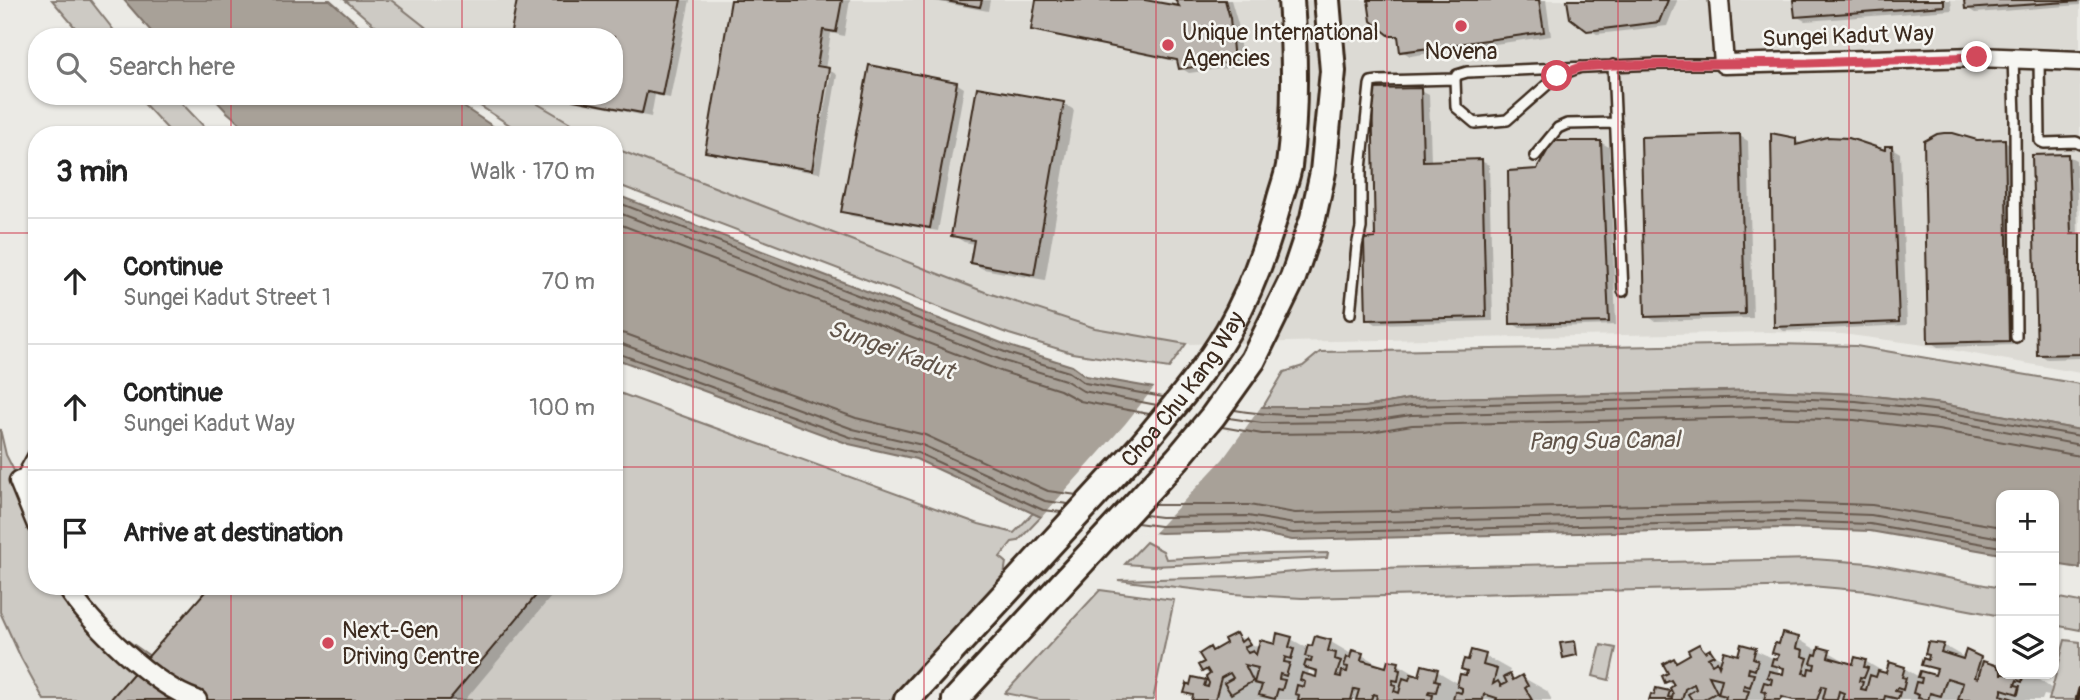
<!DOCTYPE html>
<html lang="en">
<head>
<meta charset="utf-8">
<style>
  :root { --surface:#fff; --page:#f2f2f2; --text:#222; --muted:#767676; --line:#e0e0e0 }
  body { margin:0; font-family:Pangolin,sans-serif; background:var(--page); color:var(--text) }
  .controls { position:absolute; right:21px; bottom:21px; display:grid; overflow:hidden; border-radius:14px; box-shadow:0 2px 5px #0004 }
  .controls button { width:63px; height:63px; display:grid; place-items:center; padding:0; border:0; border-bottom:2px solid var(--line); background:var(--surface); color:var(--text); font:35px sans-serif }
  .stop { position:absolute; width:21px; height:21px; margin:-16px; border:5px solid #d1495b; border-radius:50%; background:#fff }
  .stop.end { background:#d1495b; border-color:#fff; box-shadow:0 2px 7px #0008 }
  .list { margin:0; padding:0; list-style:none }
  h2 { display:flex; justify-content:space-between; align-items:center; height:91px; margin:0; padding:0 28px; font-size:30px }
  h2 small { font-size:23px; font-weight:400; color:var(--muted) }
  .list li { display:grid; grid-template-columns:46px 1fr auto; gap:21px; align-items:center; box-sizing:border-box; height:126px; padding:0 28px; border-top:2px solid var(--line) }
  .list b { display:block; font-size:26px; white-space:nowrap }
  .list p { margin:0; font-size:23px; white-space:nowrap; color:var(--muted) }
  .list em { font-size:23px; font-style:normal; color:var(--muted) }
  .icon { flex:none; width:38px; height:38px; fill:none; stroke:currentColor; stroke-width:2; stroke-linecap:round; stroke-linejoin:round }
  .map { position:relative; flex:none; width:2080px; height:700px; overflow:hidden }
  .search { position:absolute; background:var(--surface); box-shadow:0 2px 5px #0004; left:28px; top:28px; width:595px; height:77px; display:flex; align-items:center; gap:18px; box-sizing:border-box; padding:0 24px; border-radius:28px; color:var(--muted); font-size:26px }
  .panel { position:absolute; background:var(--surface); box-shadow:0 2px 5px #0004; left:28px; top:126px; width:595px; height:469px; border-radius:28px }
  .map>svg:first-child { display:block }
</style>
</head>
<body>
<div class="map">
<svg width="2080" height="700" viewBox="0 0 2080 700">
  <rect width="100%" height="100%" fill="#ebeae5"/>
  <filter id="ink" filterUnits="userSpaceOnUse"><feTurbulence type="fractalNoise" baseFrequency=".0143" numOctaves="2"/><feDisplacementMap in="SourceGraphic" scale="14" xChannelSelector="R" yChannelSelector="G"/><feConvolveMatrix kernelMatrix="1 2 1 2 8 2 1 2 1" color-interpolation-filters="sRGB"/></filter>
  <g filter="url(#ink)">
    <path fill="#dcdad4" d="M 391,0 L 2080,0 L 2080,373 L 1918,344 L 1842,334 L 1768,332 L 1186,344 L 1095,328 L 985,292 L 614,148 L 614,135 L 591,135 L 524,96 L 614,96 L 614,37 L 438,37 Z"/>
    <path fill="#cdcac4" stroke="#847a71" stroke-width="2" d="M 52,0 L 90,0 L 119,37 L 83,37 Z
      M 345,0 L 391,0 L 438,37 L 388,37 Z
      M 137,96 L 175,96 L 212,135 L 173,135 Z
      M 465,96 L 524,96 L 591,135 L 525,135 Z
      M 614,148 L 985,292 L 1095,328 L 1186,344 L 1169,368 L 1072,353 L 1009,334 L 616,184 L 614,183 Z
      M 1778,344 L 1856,346 L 2080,384 L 2080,430 L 1942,404 L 1857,394 L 1764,390 L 1409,399 L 1365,407 L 1263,407 L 1284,372 L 1303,366 L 1320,352 Z
      M 614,391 L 979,524 L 1014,533 L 1033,513 L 1041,517 L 1018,541 L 1012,542 L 1000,557 L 1006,562 L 1004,576 L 891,700 L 44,700 L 21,658 L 0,612 L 0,429 L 6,455 L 37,516 L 37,586 L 73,586 L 104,624 L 170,670 L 217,586 L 614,586 Z
      M 1146,542 L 1163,551 L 1166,559 L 1267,554 L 1328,553 L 1327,558 L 1152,566 L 1125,564 Z
      M 1813,559 L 1869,563 L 2001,588 L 2001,616 L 1868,591 L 1811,586 L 1302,598 L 1233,594 L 1118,580 L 1236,577 L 1328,569 Z
      M 1100,590 L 1174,600 L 1153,700 L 1040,700 L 1005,693 Z
      M 2054,597 L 2080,602 L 2080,630 L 2054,625 Z
      M 2065,640 L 2080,642 L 2080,700 L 2049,700 Z
      M 1601,645 L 1616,648 L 1609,680 L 1593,676 Z"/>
    <path fill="#a8a198" stroke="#7c7167" stroke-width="2" d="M 124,0 L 330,0 L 372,37 L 156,37 Z
      M 212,96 L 447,96 L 506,135 L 254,135 L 227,112 Z
      M 614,194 L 1012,347 L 1072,366 L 1086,376 L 1262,407 L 1365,407 L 1409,399 L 1764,390 L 1857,394 L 1942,404 L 2080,430 L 2080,568 L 2054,564 L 2054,495 L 2001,495 L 2001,554 L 1870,531 L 1785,528 L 1292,540 L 1248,531 L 1160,533 L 1041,517 L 916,459 L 849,444 L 614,358 Z"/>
    <path fill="#ebeae5" d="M 1156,385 L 1263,404 L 1223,459 L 1152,535 L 1039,520 L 1125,424 Z"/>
    <path fill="#0003" fill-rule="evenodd" d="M 519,0 L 690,0 L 670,98 L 655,95 L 651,117 L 583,103 L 575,99 L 614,96 L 614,37 Z
      M 733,0 L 850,0 L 844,36 L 831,33 L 825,69 L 829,70 L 827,70 L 810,172 L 715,155 L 707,151 Z
      M 929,0 L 990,0 L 988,11 Z
      M 1038,0 L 1136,0 L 1182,9 L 1177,0 L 1231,0 L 1238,24 L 1242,66 L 1189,73 L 1181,68 L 1179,62 L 1041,33 L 1033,29 Z
      M 1370,0 L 1546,0 L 1551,36 L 1410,56 L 1402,51 L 1400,40 L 1391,35 Z
      M 1569,0 L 1677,0 L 1677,1 L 1667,26 L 1597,34 L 1588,29 Z
      M 1795,0 L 1951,0 L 1952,10 L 1805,21 L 1796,16 Z
      M 1966,0 L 2080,0 L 2080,5 L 1975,13 L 1967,8 Z
      M 831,71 L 837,75 L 820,173 L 813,172 Z
      M 956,83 L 964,88 L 938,231 L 851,216 L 843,211 Z
      M 1421,90 L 1429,94 L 1431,162 L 1481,161 L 1489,165 L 1493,321 L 1376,324 L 1368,319 L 1377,240 Z
      M 1063,103 L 1074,110 L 1045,280 L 983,269 L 972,263 L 975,244 L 964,242 L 953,235 Z
      M 1740,136 L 1748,141 L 1753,318 L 1655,321 L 1647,316 Z
      M 1795,140 L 1804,145 L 1887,152 L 1892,148 L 1900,153 L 1907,325 L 1784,331 L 1776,326 Z
      M 1977,141 L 2004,141 L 2012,145 L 2017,345 L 1938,347 L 1930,342 Z
      M 1600,142 L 1609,147 L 1616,325 L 1520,328 L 1512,323 L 1538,170 Z
      M 2068,156 L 2076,160 L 2078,236 L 2080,236 L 2080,358 L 2047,359 L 2039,354 Z
      M 213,586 L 560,586 L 465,700 L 112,700 Z
      M 1236,635 L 1259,648 L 1276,646 L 1291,639 L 1309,649 L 1313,649 L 1316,638 L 1331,642 L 1353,655 L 1362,655 L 1387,669 L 1398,664 L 1420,677 L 1437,671 L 1459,684 L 1467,677 L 1485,656 L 1510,670 L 1508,675 L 1516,680 L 1522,677 L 1547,691 L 1552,700 L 1193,700 L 1194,696 L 1187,692 L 1205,682 L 1214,687 L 1211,675 L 1203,671 L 1210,649 L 1214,652 L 1229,643 ZM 1309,670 L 1318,674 L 1317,679 L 1308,676 Z
      M 1798,639 L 1820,652 L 1829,652 L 1854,666 L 1865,661 L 1887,674 L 1904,668 L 1919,677 L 1936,677 L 1938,672 L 1924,664 L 1929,662 L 1943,645 L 1965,658 L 1980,659 L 2001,669 L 2001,674 L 2030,674 L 2051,688 L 2049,696 L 2044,695 L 2042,700 L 1651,700 L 1669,693 L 1678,698 L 1675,686 L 1667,682 L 1674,660 L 1678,663 L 1693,654 L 1699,646 L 1723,659 L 1740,657 L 1755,650 L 1779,661 L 1780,656 L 1774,652 L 1780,646 ZM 1779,667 L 1785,671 L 1784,677 L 1778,673 Z"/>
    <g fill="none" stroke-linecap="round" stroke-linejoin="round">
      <path stroke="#675a4f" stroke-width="2" d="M 614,201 L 1010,354 L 1069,372 L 1085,383 L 1163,397
        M 614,211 L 1007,362 L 1065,380 L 1083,391 L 1157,405
        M 614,222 L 1003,372 L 1060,390 L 1080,401 L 1149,414
        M 614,332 L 626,334 L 856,418 L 925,435 L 1048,491 L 1077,495
        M 614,343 L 622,344 L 853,429 L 922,445 L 1045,501 L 1068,504
        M 614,352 L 850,437 L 918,453 L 1043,510 L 1061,512
        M 1235,410 C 1292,420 1353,415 1410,406 L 1764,397 L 1856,401 L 1941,411 L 2080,436
        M 1229,418 L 1262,423 L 1365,422 L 1411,415 L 1764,406 L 1855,410 L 1940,419 L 2080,445
        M 1222,427 L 1262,434 L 1365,433 L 1412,425 L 1764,417 L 1854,420 L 1938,430 L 2080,456
        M 1153,505 L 1249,505 L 1295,513 L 1785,502 L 1872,505 L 2001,527
        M 1145,515 L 1161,517 L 1248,516 L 1294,524 L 1785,512 L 1871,515 L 2001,538
        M 1137,523 L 1160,526 L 1248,524 L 1293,533 L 1785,521 L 1870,524 L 2001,547"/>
    </g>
    <path fill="#bab4ae" stroke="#3b2a1e" stroke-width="2" d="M 517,0 L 681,0 L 662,95 L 647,92 L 642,113 L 573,100 L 574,96 L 614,96 L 614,37 L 510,37 Z
      M 731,0 L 842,0 L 836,32 L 823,30 L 817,66 L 829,68 L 812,170 L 705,152 Z
      M 940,0 L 982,0 L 980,7 Z
      M 1036,0 L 1145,0 L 1179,6 L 1175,0 L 1225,0 L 1230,18 L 1234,62 L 1179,69 L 1177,60 L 1031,30 Z
      M 1368,0 L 1539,0 L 1544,32 L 1400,52 L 1398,36 L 1390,36 L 1371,21 Z
      M 1567,0 L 1668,0 L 1659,22 L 1587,31 L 1570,18 Z
      M 1793,0 L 1944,0 L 1944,6 L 1795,17 Z
      M 1964,0 L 2080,0 L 2080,1 L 1965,9 Z
      M 869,65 L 957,82 L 930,228 L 841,212 Z
      M 977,87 L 1064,102 L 1034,275 L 970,263 L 974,240 L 951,236 Z
      M 1421,88 L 1423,161 L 1482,159 L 1486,317 L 1366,320 L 1364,239 L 1375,238 L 1372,89 Z
      M 1771,133 L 1796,138 L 1796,145 L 1827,137 L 1849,138 L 1885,150 L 1885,146 L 1892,146 L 1899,322 L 1774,327 Z
      M 1944,133 L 1953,133 L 1977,140 L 2005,139 L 2009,341 L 1928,343 L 1924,141 L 1937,134 Z
      M 1740,134 L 1745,314 L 1645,317 L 1641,137 Z
      M 1553,141 L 1601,141 L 1609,322 L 1510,324 L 1508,171 L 1537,169 Z
      M 2068,154 L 2071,234 L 2080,234 L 2080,354 L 2037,355 L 2032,155 Z
      M 210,586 L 544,586 L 449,700 L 110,700 Z
      M 1236,633 L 1241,642 L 1246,638 L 1250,644 L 1244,647 L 1248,653 L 1253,651 L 1256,655 L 1260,640 L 1275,644 L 1277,633 L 1292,637 L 1289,647 L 1294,649 L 1291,659 L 1285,657 L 1284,662 L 1290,663 L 1286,676 L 1280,674 L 1279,679 L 1285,680 L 1282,690 L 1278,689 L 1275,699 L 1259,695 L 1262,685 L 1254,683 L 1258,668 L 1245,665 L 1253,681 L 1231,694 L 1224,683 L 1233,678 L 1230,673 L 1221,678 L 1215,700 L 1192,700 L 1193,695 L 1184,693 L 1187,683 L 1190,685 L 1192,677 L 1206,680 L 1204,686 L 1208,687 L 1209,683 L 1206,677 L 1210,674 L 1207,669 L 1202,672 L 1198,665 L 1204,662 L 1199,654 L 1210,647 L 1212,651 L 1226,643 L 1224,639 Z
      M 1782,633 L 1799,637 L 1796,648 L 1803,650 L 1802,656 L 1808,658 L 1803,673 L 1808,674 L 1809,668 L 1814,669 L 1815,664 L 1811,663 L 1814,654 L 1817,655 L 1819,647 L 1830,650 L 1828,657 L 1853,664 L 1855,657 L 1866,660 L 1864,667 L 1868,668 L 1864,678 L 1860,677 L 1859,681 L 1863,682 L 1861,689 L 1866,690 L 1870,675 L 1876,677 L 1878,671 L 1886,673 L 1889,662 L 1905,667 L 1902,677 L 1906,678 L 1903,690 L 1897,688 L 1895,691 L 1900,692 L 1898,699 L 1885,696 L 1884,700 L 1842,700 L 1844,693 L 1839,691 L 1837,700 L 1825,700 L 1823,699 L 1826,687 L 1822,686 L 1817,700 L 1793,700 L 1782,697 L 1781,700 L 1764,700 L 1766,692 L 1761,691 L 1764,682 L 1771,684 L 1772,679 L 1767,677 L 1769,671 L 1783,674 L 1784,668 L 1771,665 L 1773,658 L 1777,659 L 1779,655 L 1772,653 L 1775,643 L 1779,644 Z
      M 1315,636 L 1331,640 L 1328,651 L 1336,653 L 1335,659 L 1341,661 L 1336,676 L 1341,677 L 1342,671 L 1347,672 L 1348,667 L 1344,666 L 1347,657 L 1350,658 L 1352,650 L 1363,653 L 1361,660 L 1386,667 L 1388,660 L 1399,662 L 1397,669 L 1400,670 L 1398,681 L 1393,680 L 1392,684 L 1396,685 L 1394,691 L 1399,693 L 1403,678 L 1409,680 L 1411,674 L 1419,676 L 1422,665 L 1438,669 L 1435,680 L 1439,681 L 1436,692 L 1429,691 L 1428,694 L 1433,695 L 1432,700 L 1376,700 L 1377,695 L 1373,694 L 1371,700 L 1356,700 L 1359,690 L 1354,689 L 1351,700 L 1298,700 L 1299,695 L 1295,694 L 1297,685 L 1304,687 L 1305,682 L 1300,680 L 1302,673 L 1316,677 L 1317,671 L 1304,667 L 1306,661 L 1311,662 L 1312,658 L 1305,656 L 1308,645 L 1312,646 Z
      M 1575,641 L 1577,655 L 1563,658 L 1560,643 Z
      M 1928,642 L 1944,644 L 1941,652 L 1963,659 L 1966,650 L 1981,657 L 1975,677 L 1978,678 L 1983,661 L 1998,666 L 1998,668 L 2001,670 L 2001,674 L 2024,674 L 2022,682 L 2017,680 L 2015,685 L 2020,686 L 2018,694 L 2002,689 L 2002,692 L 2001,695 L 2017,700 L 1958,700 L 1963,683 L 1947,678 L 1941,696 L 1930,693 L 1928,700 L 1918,698 L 1919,695 L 1913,693 L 1916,682 L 1921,683 L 1922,678 L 1918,677 L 1920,671 L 1935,675 L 1937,669 L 1921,665 L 1923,658 L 1928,660 L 1929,655 L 1925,654 Z
      M 1699,644 L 1705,652 L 1710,649 L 1714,655 L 1708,658 L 1712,664 L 1717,661 L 1719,666 L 1724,651 L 1738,655 L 1741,644 L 1756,648 L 1753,658 L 1758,660 L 1755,670 L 1749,668 L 1748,673 L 1754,674 L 1750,687 L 1744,685 L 1743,690 L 1749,691 L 1746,700 L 1725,700 L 1726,696 L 1718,694 L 1722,679 L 1709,676 L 1717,692 L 1703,700 L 1692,700 L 1688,694 L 1696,689 L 1694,684 L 1685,689 L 1682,700 L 1649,700 L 1651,694 L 1654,695 L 1656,688 L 1670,691 L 1668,697 L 1672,698 L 1673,694 L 1670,688 L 1674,685 L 1671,680 L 1665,683 L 1662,676 L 1668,673 L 1663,664 L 1674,658 L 1676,662 L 1690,654 L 1688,650 Z
      M 1471,650 L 1486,654 L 1483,665 L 1497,669 L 1493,684 L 1498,681 L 1501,686 L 1507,683 L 1504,677 L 1510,674 L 1513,680 L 1522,675 L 1528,686 L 1525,688 L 1532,700 L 1496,700 L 1497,698 L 1484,694 L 1483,700 L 1453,700 L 1455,691 L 1461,693 L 1462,691 L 1462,688 L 1457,686 L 1460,674 L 1466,675 L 1467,671 L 1461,669 L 1464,659 L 1468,660 Z"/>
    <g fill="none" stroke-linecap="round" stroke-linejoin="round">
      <defs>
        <path id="service" d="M 2013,57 L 2015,118 L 2016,337
          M 2039,58 L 2040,141 L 2044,143 L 2076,142 L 2080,144
          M 1613,65 L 1623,291
          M 1581,67 L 1557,76 L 1507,120 L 1475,123 L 1456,107 L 1455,79 L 1457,75 L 1467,72 L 1658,64 L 1724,64
          M 1535,156 L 1558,128 L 1567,124 L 1616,123
          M 1350,314 L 1357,246 L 1361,228 L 1361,169 L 1370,85 L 1371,82 L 1378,81 L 1455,79
          M 19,481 L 37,448"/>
        <path id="minor" d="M 1719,0 L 1724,64 L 1977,57 L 2080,61
          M 19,481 L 37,525
          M 66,586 C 91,625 154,686 197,700"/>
        <g id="secondary">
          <path id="s1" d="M 907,700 L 1140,447 C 1171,410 1204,372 1228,331 C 1251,291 1267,247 1279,202 C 1282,190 1287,178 1289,166 C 1296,111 1295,55 1291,0"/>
          <path d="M 955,700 L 1178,458 L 1213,416 L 1253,360 L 1293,278 L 1313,218 L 1323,172 L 1333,71 L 1327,0"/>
        </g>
      </defs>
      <use href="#service" stroke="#3b2a1e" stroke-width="14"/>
      <use href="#minor" stroke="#3b2a1e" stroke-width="23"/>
      <use href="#secondary" stroke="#3b2a1e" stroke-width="30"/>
      <use href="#service" stroke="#f6f6f2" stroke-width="9"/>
      <use href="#minor" stroke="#f6f6f2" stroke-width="18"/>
      <use href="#secondary" stroke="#f6f6f2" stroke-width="24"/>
      <path stroke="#3b2a1e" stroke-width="5" d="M 2077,700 L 2080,689"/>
    </g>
  </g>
  <g fill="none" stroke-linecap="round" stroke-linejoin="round" filter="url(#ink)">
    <path stroke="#d1495b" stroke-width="9" d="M 1557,76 L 1581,67 L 1614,65 L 1808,63 L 1977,57"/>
  </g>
  <path fill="none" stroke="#d1495b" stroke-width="2" stroke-opacity="0.55" d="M 231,0 L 231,37M 462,0 L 462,37M 693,0 L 693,700M 924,0 L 924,700M 1156,0 L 1156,700M 1387,0 L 1387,700M 1618,0 L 1618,700M 1849,0 L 1849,700M 231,96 L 231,135M 462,96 L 462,135M 0,233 L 37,233M 614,233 L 2080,233M 0,467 L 37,467M 614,467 L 2080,467M 231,586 L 231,700M 462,586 L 462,700"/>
  <g fill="#d1495b" stroke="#f6f6f2" stroke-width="2.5">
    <circle cx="1461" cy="26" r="7"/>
    <circle cx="1168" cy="45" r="7"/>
    <circle cx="328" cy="643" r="7"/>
  </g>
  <g text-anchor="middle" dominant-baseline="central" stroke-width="5" stroke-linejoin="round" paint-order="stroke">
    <g font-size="23" fill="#3b2a1e" stroke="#f6f6f2" text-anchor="start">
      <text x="1182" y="32">Unique International<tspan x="1182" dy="26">Agencies</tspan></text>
      <text x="1461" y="51" text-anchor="middle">Novena</text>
      <text x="342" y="630">Next-Gen<tspan x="342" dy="26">Driving Centre</tspan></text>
    </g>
    <g font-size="23" fill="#3b2a1e" stroke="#f6f6f2">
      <text transform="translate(1848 36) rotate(-2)">Sungei Kadut Way</text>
      <text stroke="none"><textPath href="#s1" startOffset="416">Choa Chu Kang Way</textPath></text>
    </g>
    <g font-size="24" font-style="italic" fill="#615449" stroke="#f6f6f2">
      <text transform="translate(891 350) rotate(20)">Sungei Kadut</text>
      <text transform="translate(1604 441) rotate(-1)">Pang Sua Canal</text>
    </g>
  </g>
</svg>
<div class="controls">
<button>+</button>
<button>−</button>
<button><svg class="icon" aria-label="layers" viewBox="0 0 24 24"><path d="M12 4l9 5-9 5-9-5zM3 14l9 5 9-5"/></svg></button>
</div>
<div class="stop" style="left:1557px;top:76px"></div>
<div class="stop end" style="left:1977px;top:57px"></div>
<div class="search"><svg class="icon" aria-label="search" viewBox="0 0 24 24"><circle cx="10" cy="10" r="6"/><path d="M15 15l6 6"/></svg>Search here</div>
<section class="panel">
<h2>3 min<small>Walk · 170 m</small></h2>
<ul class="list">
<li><svg class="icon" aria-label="ahead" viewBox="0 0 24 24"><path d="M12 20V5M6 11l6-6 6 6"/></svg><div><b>Continue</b><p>Sungei Kadut Street 1</p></div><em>70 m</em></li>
<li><svg class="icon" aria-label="ahead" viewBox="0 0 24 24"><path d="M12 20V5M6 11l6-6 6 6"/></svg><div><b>Continue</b><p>Sungei Kadut Way</p></div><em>100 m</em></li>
<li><svg class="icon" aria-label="arrive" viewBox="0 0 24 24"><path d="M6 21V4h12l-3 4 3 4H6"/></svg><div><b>Arrive at destination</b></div></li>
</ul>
</section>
</div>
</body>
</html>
